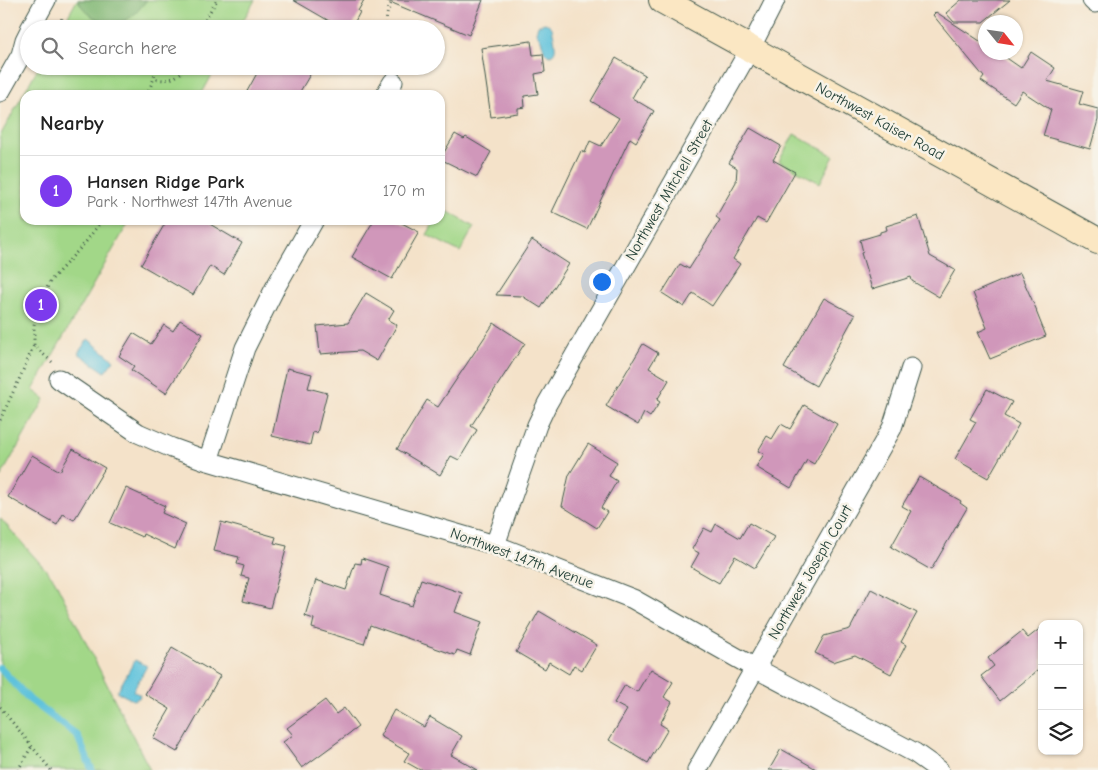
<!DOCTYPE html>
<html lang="en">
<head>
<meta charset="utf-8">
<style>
  :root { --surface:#fff; --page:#f2f2f2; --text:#222; --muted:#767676; --line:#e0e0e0; --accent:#7c3aed }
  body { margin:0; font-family:"Comic Neue",sans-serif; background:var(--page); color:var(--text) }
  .controls { position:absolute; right:15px; bottom:15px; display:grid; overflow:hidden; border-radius:10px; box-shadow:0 1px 4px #0004 }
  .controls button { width:45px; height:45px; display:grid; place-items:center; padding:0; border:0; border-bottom:1px solid var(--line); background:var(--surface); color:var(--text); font:25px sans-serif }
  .compass { position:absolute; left:978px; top:15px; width:45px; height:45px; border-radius:50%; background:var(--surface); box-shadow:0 1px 4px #0004; rotate:120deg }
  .you { position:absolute; left:601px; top:281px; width:18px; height:18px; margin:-12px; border:4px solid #fff; border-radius:50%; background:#1a73e8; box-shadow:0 0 0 8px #1a73e833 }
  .badge { display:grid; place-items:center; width:32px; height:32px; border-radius:50%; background:var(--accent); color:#fff; font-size:16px; font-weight:700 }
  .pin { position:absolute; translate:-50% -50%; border:2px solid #fff; box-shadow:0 1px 5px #0006 }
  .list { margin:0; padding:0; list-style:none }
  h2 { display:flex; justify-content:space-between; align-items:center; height:65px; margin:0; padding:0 20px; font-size:21px }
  h2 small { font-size:16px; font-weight:400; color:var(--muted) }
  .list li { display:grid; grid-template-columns:32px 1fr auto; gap:15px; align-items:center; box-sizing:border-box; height:70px; padding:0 20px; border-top:1px solid var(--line) }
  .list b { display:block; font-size:19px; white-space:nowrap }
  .list p { margin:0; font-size:16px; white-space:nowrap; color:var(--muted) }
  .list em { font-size:16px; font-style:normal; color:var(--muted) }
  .icon { flex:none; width:28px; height:28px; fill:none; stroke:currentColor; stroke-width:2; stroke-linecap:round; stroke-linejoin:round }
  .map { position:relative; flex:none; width:1098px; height:770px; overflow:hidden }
  .search { position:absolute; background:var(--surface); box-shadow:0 1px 4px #0004; left:20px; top:20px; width:425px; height:55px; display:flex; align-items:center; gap:12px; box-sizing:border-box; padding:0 18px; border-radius:28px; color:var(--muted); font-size:19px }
  .panel { position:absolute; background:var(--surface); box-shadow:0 1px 4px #0004; left:20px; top:90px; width:425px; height:135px; border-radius:15px }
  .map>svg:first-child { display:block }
</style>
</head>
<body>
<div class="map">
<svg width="1098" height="770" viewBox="0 0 1098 770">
  <rect width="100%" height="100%" fill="#f7f3e8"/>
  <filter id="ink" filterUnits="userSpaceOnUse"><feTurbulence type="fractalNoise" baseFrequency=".02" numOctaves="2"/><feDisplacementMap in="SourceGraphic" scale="10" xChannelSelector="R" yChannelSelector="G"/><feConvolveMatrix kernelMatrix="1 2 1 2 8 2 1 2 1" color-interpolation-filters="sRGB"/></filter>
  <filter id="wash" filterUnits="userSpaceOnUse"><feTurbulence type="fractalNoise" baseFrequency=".0096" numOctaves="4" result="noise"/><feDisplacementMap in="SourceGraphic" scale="20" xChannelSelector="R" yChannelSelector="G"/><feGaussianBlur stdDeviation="1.12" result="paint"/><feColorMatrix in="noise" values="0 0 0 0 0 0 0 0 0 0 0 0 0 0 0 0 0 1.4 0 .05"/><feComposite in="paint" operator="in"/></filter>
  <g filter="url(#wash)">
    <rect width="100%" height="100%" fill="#f4e2c9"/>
    <path fill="#a2d788" stroke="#608a5e" d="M 77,0 L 255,0 L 238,29 L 61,29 Z
      M 39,66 L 217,66 L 201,95 L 25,95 L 25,220 L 130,220 L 33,390 L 45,399 L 0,478 L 0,136 Z
      M 794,134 L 834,156 L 820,183 L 779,161 Z
      M 442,208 L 474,227 L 460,252 L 427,235 L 435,220 L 440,220 L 440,211 Z
      M 0,518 L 54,579 L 150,770 L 0,770 Z"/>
    <path fill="#81b874" stroke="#507a54" d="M 78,0 L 147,0 C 142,5 137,13 131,17 C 112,30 87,19 78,0 Z"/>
    <path fill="#5ec2dc" stroke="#3e8088" d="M 545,23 C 549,25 550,24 552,28 C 553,31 556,47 555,50 C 554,54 552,54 549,56 C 542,51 545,50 542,43 C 541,39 538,36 536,32 L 538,25 Z
      M 88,339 L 114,360 L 105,372 L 78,353 Z
      M 135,660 L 147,666 L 133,691 L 140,695 L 139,698 L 133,700 L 117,692 Z"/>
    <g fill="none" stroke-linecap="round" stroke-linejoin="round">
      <path stroke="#5ec2dc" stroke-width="7" d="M 0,668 L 30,700 L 77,735 L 92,770"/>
    </g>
    <g id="blocks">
      <path fill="#d097ba" d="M 293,0 L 364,0 L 358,11 L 360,12 L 351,29 L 343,29 Z
        M 385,0 L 483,0 L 469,35 Z
        M 961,0 L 1010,0 L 983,22 L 954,22 L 946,13 Z
        M 936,12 L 986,45 L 986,52 L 998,52 L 1021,68 L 1031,52 L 1055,68 L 1047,81 L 1083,91 L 1079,104 L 1098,109 L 1098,120 L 1090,149 L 1043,136 L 1051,110 L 1022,91 L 1014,103 L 981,81 L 984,77 L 933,15 Z
        M 531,41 L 533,55 L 543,54 L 545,72 L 535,74 L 538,94 L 524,96 L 525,107 L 518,108 L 518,113 L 491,117 L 481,48 Z
        M 616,58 L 645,75 L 632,98 L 654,111 L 636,142 L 630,138 L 587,229 L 552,212 L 581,151 L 585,153 L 590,141 L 601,146 L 619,118 L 591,101 Z
        M 261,66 L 315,66 L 298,95 L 245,95 Z
        M 750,128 L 781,146 L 773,160 L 795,172 L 766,223 L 757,218 L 733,259 L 740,264 L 712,306 L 693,293 L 684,307 L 662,293 L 680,264 L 689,269 L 720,220 L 716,217 L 736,182 L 737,168 L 729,163 Z
        M 455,134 L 464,139 L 466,137 L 491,152 L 477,177 L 440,159 Z
        M 918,216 L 930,256 L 955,270 L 939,297 L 912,281 L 911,277 L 872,289 L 861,253 L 863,252 L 860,240 L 880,234 L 880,232 L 887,230 L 886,226 Z
        M 167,220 L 203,220 L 242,243 L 224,275 L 210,266 L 193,295 L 141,265 Z
        M 374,220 L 396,220 L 419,232 L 392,279 L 352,257 Z
        M 532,240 L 569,264 L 541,308 L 522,296 L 496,295 Z
        M 1020,273 L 1037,311 L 1036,311 L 1046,336 L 990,359 L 978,332 L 987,328 L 973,293 Z
        M 366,293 L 394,310 L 388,320 L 397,325 L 377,361 L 360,351 L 320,354 L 317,326 L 348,323 Z
        M 824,298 L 855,315 L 816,386 L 784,368 Z
        M 180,320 L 203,334 L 166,393 L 131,370 L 134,366 L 119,356 L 133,333 L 151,344 L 164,325 L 173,331 Z
        M 494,323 L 525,343 L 471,426 L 477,430 L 459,460 L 451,456 L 440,475 L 397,449 L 427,400 L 438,407 Z
        M 643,344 L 658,353 L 649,368 L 669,380 L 657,400 L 660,402 L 650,417 L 644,413 L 638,425 L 606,406 Z
        M 287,368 L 312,374 L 308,388 L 327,393 L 317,433 L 313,432 L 310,445 L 272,436 Z
        M 987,389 L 1012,402 L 1004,416 L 1019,424 L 988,478 L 955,459 L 976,422 L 970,419 Z
        M 804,405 L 837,424 L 814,464 L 807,460 L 791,488 L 756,467 L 764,454 L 758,451 L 767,436 L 772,439 L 781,424 L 790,429 Z
        M 588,444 L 617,462 L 609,476 L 617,481 L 601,508 L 607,512 L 597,528 L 562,506 L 569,475 Z
        M 73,449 L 105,468 L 74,520 L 63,514 L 57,525 L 8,497 L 32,455 L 60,471 Z
        M 919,477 L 961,501 L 960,503 L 967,508 L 931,570 L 891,547 L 911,511 L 902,506 Z
        M 126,488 L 165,506 L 162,513 L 186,524 L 175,549 L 143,534 L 142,537 L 110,523 Z
        M 221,522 L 276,537 L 274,543 L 287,546 L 270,608 L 243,601 L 249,578 L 241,576 L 244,566 L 237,564 L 239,557 L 214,551 Z
        M 749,523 L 774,537 L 755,568 L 735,556 L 719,583 L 691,567 L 699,553 L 692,549 L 704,528 L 712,532 L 716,524 L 740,538 Z
        M 362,558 L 388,567 L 380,595 L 412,606 L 421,579 L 462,593 L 455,612 L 482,622 L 470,655 L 457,650 L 455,655 L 370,625 L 364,644 L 312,628 L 314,619 L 305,616 L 316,580 L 346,590 L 355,563 L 361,564 Z
        M 871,589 L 917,613 L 901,642 L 906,645 L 891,674 L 855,655 L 833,662 L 815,653 L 824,636 L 850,629 Z
        M 539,611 L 597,645 L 582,670 L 574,665 L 569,674 L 549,662 L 545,669 L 516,652 Z
        M 1042,627 L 1042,667 L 1000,701 L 981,676 L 994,666 L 988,658 L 1022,631 L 1028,638 Z
        M 172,648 L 220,676 L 177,752 L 153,738 L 170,709 L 145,694 Z
        M 651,669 L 673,682 L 664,697 L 672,702 L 660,724 L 668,729 L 648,763 L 609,740 L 627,710 L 614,703 L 625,685 L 637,692 Z
        M 325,700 L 336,714 L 344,708 L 358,727 L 302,768 L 283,742 L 293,735 L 287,728 Z
        M 394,710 L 424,727 L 430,717 L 462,736 L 451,755 L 478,770 L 420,770 L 404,761 L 409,753 L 380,736 Z
        M 781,749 L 818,770 L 769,770 Z"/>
    </g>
  </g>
  <g filter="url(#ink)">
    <use href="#blocks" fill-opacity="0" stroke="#3f564a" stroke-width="1"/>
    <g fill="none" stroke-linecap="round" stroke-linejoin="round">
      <defs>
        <path id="minor" d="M 1092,0 L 1095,3
          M 30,29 L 46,0
          M 0,92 L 21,55 L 25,40 L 29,32
          M 385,95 L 393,82
          M 59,379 L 138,433 L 172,448 L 208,461 L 495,545 L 633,599 L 755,668 L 915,753 L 939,770
          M 208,461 L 245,348 L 275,288 L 314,220
          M 495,545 L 537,425 L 547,404 L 750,49 L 775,0
          M 697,770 L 892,428 L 911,368"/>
        <path id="secondary" d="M 662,0 L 1098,241"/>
      </defs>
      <use href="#minor" stroke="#3f564a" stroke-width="21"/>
      <use href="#secondary" stroke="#3f564a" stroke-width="28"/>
      <path stroke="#3f564a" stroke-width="3" stroke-dasharray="1 4" stroke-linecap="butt" d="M 60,29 L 62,17
        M 202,29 L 206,18 L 217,0
        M 386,29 C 386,17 387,10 393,0
        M 155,66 L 156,69 L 154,78 C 168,83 178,77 188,66
        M 147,95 L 154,78
        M 52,362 L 43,354 L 34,345 L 34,325 L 39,304 L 51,280 L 85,243 L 102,220
        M 0,420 L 18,382 L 34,345
        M 0,707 L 51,770
        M 18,770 L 32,746"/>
      <use href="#minor" stroke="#fff" stroke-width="19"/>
      <use href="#secondary" stroke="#fbe7c3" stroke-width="26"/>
    </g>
  </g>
  <g text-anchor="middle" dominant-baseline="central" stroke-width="5" stroke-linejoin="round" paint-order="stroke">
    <g font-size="15" fill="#1f3d34" stroke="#f7f3e8">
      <text transform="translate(880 121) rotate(29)">Northwest Kaiser Road</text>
      <text transform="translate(669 190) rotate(-60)">Northwest Mitchell Street</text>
      <text transform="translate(522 558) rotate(20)">Northwest 147th Avenue</text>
      <text transform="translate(810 572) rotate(-60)">Northwest Joseph Court</text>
    </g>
  </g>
</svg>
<div class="controls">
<button>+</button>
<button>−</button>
<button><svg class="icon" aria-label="layers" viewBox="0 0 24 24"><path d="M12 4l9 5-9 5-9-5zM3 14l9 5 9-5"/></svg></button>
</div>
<svg class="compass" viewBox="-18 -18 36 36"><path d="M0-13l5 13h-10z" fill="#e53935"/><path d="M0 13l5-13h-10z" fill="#767676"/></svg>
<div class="you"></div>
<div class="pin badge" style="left:41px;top:305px">1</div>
<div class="search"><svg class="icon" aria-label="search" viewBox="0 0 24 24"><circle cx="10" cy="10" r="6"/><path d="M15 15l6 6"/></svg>Search here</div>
<section class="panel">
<h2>Nearby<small></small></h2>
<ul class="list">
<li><span class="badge">1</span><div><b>Hansen Ridge Park</b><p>Park · Northwest 147th Avenue</p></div><em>170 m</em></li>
</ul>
</section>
</div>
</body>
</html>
